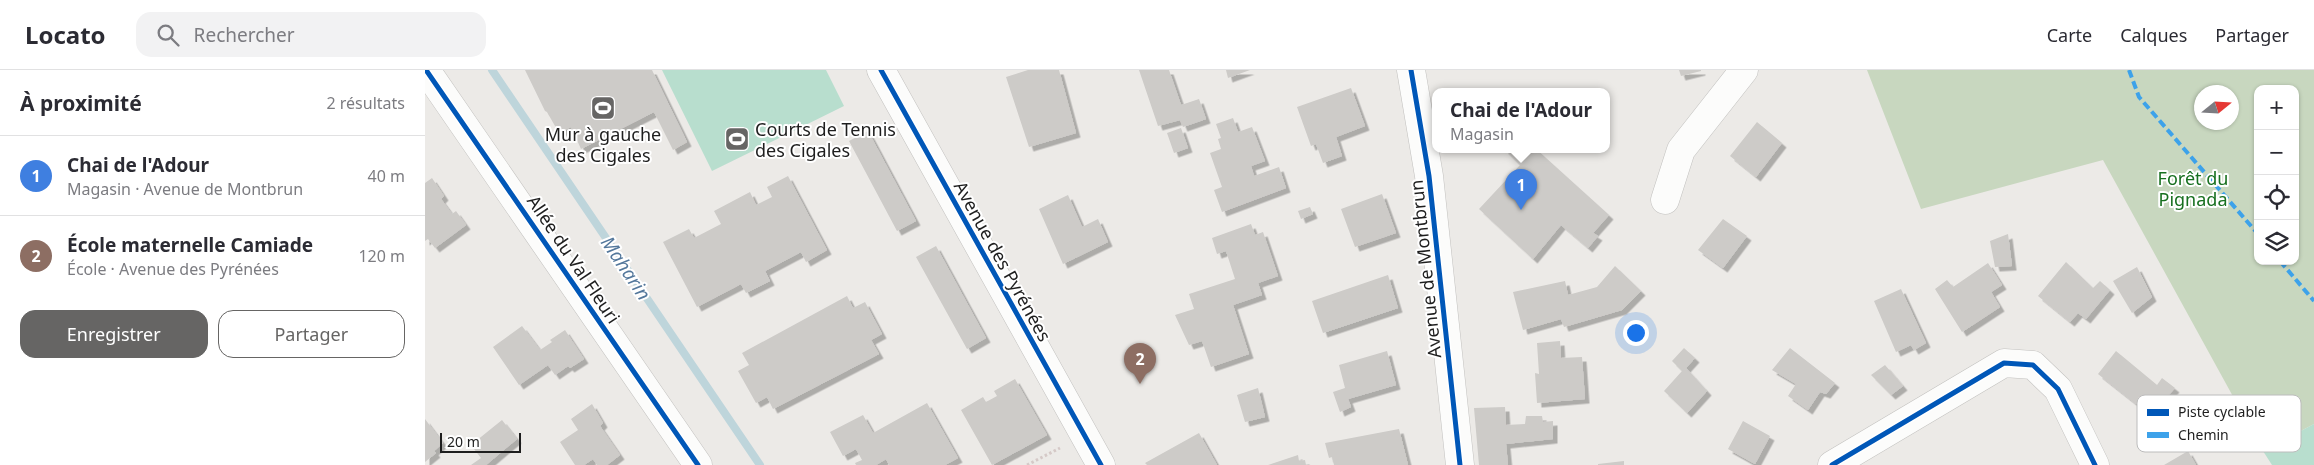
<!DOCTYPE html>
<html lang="fr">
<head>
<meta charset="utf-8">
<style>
  :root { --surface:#fff; --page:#f2f2f3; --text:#2b2b33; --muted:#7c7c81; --line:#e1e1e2; --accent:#666564 }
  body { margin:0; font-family:"Noto Sans",sans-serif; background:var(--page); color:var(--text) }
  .controls { position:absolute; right:15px; top:15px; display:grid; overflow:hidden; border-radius:10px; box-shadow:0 1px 4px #0004 }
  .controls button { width:45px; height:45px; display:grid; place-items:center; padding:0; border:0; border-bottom:1px solid var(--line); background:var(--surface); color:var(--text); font:25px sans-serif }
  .compass { position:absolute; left:1769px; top:15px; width:45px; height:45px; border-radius:50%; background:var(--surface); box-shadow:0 1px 4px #0004; rotate:72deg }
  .scale { position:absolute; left:15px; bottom:12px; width:81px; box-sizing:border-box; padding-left:5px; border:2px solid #1e1e1e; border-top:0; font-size:14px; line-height:18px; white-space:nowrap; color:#1e1e1e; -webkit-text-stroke:4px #fff; paint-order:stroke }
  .you { position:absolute; left:1210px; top:262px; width:18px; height:18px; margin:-12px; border:4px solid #fff; border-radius:50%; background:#1a73e8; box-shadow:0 0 0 8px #1a73e833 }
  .badge { display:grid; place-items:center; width:32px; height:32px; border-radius:50%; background:var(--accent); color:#fff; font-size:16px; font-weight:700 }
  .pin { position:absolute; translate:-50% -41px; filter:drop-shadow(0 1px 2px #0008) }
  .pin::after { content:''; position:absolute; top:26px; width:18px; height:15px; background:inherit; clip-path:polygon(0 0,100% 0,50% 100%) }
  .popup { position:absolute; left:1007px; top:18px; width:178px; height:65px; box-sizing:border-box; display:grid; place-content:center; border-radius:10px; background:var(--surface); filter:drop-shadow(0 1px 4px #0005); font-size:16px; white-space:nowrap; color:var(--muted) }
  .popup b { font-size:19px; color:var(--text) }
  .popup::after { content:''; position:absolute; left:50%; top:100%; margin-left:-10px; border:10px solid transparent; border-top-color:var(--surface) }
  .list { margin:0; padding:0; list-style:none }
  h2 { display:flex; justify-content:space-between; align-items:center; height:65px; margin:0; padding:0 20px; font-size:21px }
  h2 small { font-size:16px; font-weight:400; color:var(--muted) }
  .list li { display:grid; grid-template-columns:32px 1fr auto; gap:15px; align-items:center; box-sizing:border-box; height:80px; padding:0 20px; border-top:1px solid var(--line) }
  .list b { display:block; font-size:19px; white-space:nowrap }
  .list p { margin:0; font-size:16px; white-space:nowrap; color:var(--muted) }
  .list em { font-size:16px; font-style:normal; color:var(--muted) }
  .actions { display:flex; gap:10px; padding:15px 20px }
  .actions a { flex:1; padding:11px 0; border:1px solid var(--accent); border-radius:15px; text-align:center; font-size:18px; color:var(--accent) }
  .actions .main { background:var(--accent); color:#fff }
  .icon { flex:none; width:28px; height:28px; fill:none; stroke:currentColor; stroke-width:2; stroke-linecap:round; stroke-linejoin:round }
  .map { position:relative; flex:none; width:1889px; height:395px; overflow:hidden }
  header { display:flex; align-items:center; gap:30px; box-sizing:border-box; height:70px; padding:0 25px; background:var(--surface); border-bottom:1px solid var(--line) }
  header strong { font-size:24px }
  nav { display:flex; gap:28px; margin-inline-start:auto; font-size:18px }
  .search { width:350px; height:45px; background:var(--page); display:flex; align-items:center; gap:12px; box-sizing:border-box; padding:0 18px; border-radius:15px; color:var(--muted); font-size:19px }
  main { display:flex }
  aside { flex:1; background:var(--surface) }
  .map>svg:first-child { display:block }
</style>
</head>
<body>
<header>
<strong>Locato</strong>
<div class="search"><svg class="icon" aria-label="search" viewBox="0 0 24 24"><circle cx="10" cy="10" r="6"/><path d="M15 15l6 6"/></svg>Rechercher</div>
<nav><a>Carte</a><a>Calques</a><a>Partager</a></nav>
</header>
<main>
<aside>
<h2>À proximité<small>2 résultats</small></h2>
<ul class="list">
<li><span class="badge" style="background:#3f7fe0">1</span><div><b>Chai de l'Adour</b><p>Magasin · Avenue de Montbrun</p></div><em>40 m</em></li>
<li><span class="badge" style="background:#8d6e63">2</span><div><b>École maternelle Camiade</b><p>École · Avenue des Pyrénées</p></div><em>120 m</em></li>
</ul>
<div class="actions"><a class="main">Enregistrer</a><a>Partager</a></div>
</aside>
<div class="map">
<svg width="1889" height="395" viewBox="0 0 1889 395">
  <defs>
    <filter id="shadow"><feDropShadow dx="4.5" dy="4.5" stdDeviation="0" flood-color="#0004"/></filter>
  </defs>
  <rect width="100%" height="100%" fill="#eceae7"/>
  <path fill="#c8d7bf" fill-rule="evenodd" d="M 1442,0 L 1889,0 L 1889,354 L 1838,381 L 1678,90 L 1496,139 ZM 1833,19 L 1870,19 L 1870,191 L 1833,191 ZM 1776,22 L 1806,22 L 1806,52 L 1776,52 Z"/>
  <path fill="#b8dece" d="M 237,0 L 401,0 L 419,36 L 287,101 Z
    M 1889,354 L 1889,395 L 1847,395 L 1838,381 Z"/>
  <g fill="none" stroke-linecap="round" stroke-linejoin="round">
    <path stroke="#bed5db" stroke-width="8" d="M 67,0 L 335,395"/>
  </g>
  <path fill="#cdcbc8" filter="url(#shadow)" d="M 100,0 L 227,0 L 262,72 L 248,80 L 229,42 L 156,79 L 146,57 L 134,63 L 122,42 L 120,41 Z
    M 603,0 L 634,0 L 651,63 L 604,77 L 581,7 Z
    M 714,0 L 744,0 L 756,35 L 774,29 L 781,49 L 758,57 L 755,50 L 733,56 Z
    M 801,0 L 825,0 L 803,8 Z
    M 1254,0 L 1276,0 L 1276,1 L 1256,6 Z
    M 926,18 L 940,56 L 911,67 L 917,86 L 898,93 L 891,74 L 886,76 L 872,37 Z
    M 808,48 L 813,62 L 827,57 L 840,91 L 826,96 L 829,106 L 854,97 L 861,118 L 797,142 L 789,120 L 797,117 L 785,83 L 796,79 L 793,69 L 796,68 L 791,54 Z
    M 1332,52 L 1357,73 L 1331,107 L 1305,86 Z
    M 756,58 L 763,78 L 749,83 L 742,63 Z
    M 443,61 L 491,151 L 472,161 L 424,71 Z
    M 1079,79 L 1111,79 L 1184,145 L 1168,163 L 1173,166 L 1163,178 L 1136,155 L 1108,189 L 1054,139 L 1095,95 Z
    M 363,106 L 402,180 L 381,192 L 376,182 L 340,201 L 345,211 L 321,223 L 316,214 L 272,237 L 238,172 L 264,159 L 269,168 L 296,154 L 289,141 L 325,122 L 331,135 L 347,127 L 342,117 Z
    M 7,108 L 19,126 L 16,129 L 27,144 L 31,141 L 41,155 L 10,178 L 3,169 L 0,171 L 0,113 Z
    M 957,124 L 971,163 L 930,177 L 916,139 Z
    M 643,125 L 657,157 L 673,149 L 683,172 L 638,194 L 614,139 Z
    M 885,137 L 888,144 L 876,149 L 873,141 Z
    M 1298,149 L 1322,166 L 1298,198 L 1273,180 Z
    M 826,154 L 830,165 L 838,162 L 853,206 L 833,213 L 837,225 L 808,235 L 824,284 L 786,297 L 777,271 L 764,275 L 750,245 L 769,239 L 764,224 L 810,209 L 801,181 L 792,184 L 787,168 Z
    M 1583,164 L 1587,196 L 1570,197 L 1565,171 Z
    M 511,176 L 561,268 L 542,279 L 491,187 Z
    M 1641,192 L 1668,218 L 1675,211 L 1685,220 L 1661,249 L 1653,243 L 1645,252 L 1613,226 Z
    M 1563,193 L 1577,215 L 1566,222 L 1575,237 L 1537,262 L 1510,219 L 1522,210 L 1528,217 Z
    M 1190,196 L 1216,221 L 1197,240 L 1139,257 L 1136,249 L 1098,260 L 1088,222 L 1140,211 L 1143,225 L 1172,217 Z
    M 1712,197 L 1727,227 L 1707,243 L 1688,211 Z
    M 963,205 L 973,238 L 898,263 L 887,231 Z
    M 1476,219 L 1501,273 L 1489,280 L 1486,275 L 1471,282 L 1449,231 Z
    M 422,226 L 428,238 L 440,232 L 457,264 L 446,270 L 454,284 L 348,339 L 342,327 L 331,333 L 313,301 L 324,295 L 317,283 Z
    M 97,256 L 115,280 L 127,272 L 125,270 L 140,260 L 159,289 L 145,298 L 143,296 L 130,305 L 123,295 L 94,315 L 68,277 Z
    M 1135,271 L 1136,288 L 1157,287 L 1160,329 L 1112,333 L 1110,303 L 1114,304 L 1112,273 Z
    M 1259,278 L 1270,288 L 1261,298 L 1282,321 L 1262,343 L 1239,321 L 1257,301 L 1247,291 Z
    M 1365,278 L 1410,313 L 1401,324 L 1395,322 L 1383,340 L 1363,326 L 1371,314 L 1347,300 Z
    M 962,281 L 971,315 L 923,329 L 926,337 L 915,342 L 908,322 L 920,318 L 914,295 Z
    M 1691,281 L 1732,315 L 1737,308 L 1750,318 L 1732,338 L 1717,327 L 1711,334 L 1673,304 Z
    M 1460,295 L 1478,316 L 1466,325 L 1446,305 Z
    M 590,309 L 622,365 L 567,395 L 536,340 L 558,327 L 561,332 L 572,326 L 569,321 Z
    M 833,318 L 840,347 L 820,352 L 812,325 Z
    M 502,333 L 533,388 L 520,395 L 464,395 L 461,389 L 451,395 L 431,395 L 430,393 L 437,390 L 431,379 L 418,386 L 405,362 L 438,345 L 448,363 Z
    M 167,334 L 178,353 L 175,356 L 195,385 L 182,395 L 172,395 L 168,389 L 159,395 L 150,395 L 135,372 L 153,360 L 146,349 Z
    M 1080,337 L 1081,355 L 1100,354 L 1101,346 L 1117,346 L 1118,352 L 1128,351 L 1128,369 L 1081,374 L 1083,395 L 1054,395 L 1049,338 Z
    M 0,349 L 18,373 L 9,381 L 11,383 L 0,392 Z
    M 77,350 L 92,369 L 61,395 L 46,395 L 56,388 L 46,375 Z
    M 1318,351 L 1345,366 L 1330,394 L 1303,379 Z
    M 974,359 L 983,395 L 909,395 L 907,387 L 904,388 L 900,373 Z
    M 774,363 L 792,395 L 722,395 L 720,393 Z
    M 1763,381 L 1771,395 L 1739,395 Z
    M 873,385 L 874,391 L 880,390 L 881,395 L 843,395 Z
    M 1199,391 L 1199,395 L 1173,395 L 1173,394 Z"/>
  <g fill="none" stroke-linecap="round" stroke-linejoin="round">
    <defs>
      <path id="minor" d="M 1,0 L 273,395
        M 456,0 L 676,395
        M 986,0 L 1004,106 L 1035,395
        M 1240,130 L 1256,80 L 1319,0
        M 1407,395 L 1579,293 L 1608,295 L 1633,319 L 1670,395"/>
    </defs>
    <use href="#minor" stroke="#c2c1bf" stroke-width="29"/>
    <path stroke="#d5c9c7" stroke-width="3" stroke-dasharray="2.5 2.5" stroke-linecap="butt" d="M 602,395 L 635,378"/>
    <use href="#minor" stroke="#fcfcfb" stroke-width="28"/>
    <path stroke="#3da2ea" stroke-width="4" stroke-dasharray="8 4" stroke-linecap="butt" d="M 1704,0 L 1714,27 L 1833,164
      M 1855,191 L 1889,231"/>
    <defs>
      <path id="cycleway" d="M 1,0 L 273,395
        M 456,0 L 676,395
        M 986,0 L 1004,106 L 1035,395
        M 1407,395 L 1579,293 L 1608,295 L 1633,319 L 1670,395"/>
    </defs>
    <use href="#cycleway" stroke="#fff" stroke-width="8"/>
    <use href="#cycleway" stroke="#0057b8" stroke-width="5"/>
  </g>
  <defs>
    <symbol id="stadium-square" viewBox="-11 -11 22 22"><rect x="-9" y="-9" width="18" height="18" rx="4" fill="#666564" stroke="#fff"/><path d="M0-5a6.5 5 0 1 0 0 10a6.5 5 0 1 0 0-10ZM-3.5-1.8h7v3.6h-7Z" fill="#fff"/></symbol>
  </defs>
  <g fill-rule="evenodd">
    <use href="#stadium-square" x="164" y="24" width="28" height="28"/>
    <use href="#stadium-square" x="298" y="55" width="28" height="28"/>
  </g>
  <g text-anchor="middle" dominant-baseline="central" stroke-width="4" stroke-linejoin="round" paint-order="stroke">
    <g font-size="18" fill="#1e1e1e" stroke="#fff" text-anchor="start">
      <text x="330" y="59">Courts de Tennis<tspan x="330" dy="21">des Cigales</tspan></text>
      <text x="178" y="64" text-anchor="middle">Mur à gauche<tspan x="178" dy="21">des Cigales</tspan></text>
    </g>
    <g font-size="18" fill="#187020" stroke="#fff">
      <text x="1768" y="108">Forêt du<tspan x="1768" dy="21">Pignada</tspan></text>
    </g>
    <g font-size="18" fill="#1e1e1e" stroke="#fff">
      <text transform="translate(149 189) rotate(56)">Allée du Val Fleuri</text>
      <text transform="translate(578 191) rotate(61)">Avenue des Pyrénées</text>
      <text transform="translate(1000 199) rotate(-96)">Avenue de Montbrun</text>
    </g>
    <g font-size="19" font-style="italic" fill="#53779b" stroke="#fff">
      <text transform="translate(201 198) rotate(56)">Maharin</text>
    </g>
  </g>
  <rect x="1712" y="325" width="164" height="57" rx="8" fill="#fff" stroke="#bcbcbc" stroke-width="1"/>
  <rect x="1722" y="339" width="22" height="7" fill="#0057b8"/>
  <rect x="1722" y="362" width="22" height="6" fill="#3da2ea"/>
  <g font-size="14" fill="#1e1e1e">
    <text x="1753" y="347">Piste cyclable</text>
    <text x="1753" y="370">Chemin</text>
  </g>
</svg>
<div class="controls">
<button>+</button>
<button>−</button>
<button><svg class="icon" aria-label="locate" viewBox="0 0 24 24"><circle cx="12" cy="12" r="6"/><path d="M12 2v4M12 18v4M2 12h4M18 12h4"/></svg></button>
<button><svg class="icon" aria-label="layers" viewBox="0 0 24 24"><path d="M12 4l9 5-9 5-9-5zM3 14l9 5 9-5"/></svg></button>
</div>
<svg class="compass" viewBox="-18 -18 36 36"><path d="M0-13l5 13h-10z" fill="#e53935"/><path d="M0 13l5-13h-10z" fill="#7c7c81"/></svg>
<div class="scale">20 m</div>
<div class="you"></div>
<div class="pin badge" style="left:1096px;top:140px;background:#3f7fe0">1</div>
<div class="popup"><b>Chai de l'Adour</b>Magasin</div>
<div class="pin badge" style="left:715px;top:314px;background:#8d6e63">2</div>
</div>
</main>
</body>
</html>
